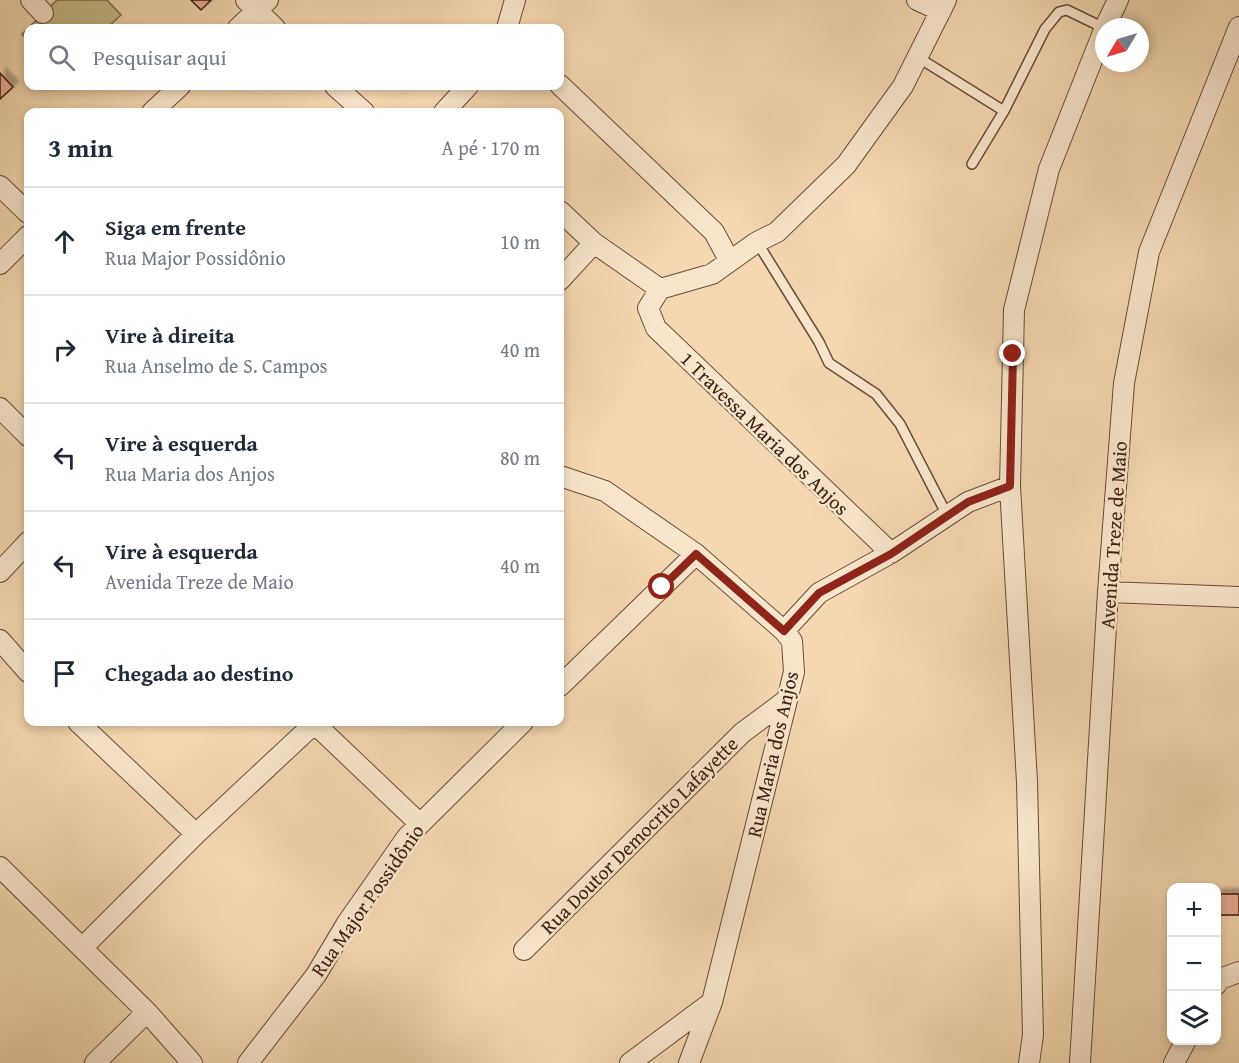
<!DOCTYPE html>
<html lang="pt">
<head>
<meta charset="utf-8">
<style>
  :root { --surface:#fff; --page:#f6f6f7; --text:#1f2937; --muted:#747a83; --line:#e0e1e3 }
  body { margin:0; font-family:"Gentium Book Plus",serif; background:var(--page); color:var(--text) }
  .controls { position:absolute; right:18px; bottom:18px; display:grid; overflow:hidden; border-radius:12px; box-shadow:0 3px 9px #0003 }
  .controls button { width:54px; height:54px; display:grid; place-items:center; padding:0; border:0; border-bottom:2px solid var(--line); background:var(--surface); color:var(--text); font:30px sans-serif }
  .compass { position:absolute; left:1095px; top:18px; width:54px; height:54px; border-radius:50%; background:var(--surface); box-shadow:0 3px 9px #0003; rotate:232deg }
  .stop { position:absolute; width:18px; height:18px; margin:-14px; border:4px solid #8f2418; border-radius:50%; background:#fff }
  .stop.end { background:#8f2418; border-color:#fff; box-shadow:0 2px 6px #0008 }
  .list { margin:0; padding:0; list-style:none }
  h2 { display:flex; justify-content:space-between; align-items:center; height:78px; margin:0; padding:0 24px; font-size:26px }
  h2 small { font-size:20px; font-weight:400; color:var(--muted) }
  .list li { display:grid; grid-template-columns:39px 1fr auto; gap:18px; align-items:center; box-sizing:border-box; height:108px; padding:0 24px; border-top:2px solid var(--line) }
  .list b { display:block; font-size:22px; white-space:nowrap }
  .list p { margin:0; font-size:20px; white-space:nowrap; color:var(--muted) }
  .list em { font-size:20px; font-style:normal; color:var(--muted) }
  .icon { flex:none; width:33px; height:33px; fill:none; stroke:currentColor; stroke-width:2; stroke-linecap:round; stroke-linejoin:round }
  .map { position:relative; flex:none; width:1239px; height:1063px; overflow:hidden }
  .search { position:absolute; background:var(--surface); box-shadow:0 3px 9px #0003; left:24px; top:24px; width:540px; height:66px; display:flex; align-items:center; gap:15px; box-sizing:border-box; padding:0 21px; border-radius:12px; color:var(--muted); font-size:22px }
  .panel { position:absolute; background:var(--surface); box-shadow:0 3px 9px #0003; left:24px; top:108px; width:540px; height:618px; border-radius:12px }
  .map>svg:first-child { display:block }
</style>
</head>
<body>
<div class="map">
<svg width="1239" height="1063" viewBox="0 0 1239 1063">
  <defs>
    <filter id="shadow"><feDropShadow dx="5.5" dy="-5.5" stdDeviation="1.5" flood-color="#0004"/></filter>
  </defs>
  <rect width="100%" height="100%" fill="#f5d8b0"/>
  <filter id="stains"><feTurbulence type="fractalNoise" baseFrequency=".00333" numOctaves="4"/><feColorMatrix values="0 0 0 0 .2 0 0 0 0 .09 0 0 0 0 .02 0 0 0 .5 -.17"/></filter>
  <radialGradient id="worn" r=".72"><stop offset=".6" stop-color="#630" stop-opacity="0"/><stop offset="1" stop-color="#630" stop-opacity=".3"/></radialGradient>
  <path fill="#c4bc86" stroke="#7f6d4c" stroke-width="1.5" d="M 57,0 L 107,0 L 121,15 L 107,28 L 28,28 L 28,41 L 22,34 Z"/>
  <path fill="#ecad95" stroke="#3a1e13" stroke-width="1.5" filter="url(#shadow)" d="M 191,0 L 211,0 L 201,10 Z
    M 0,73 L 13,87 L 0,99 Z
    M 1216,894 L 1239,894 L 1239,915 L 1216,915 Z"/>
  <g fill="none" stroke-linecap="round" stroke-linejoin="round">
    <defs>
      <path id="lane" d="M 919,58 L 1004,111
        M 972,164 L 1004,111 L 1045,29 L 1059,12 L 1067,10 L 1104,28
        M 757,242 L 819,342 L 829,363 L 876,394 L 900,424 L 947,515"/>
      <path id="street" d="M 31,0 L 43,13
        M 246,0 L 275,28
        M 917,0 L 941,11
        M 1105,27 L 1118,0
        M 238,28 L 268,0
        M 507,28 L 515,0
        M 560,85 L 714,232 L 729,260
        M 335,86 L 364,112
        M 152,112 L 180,86
        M 444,112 L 468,86
        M 0,186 L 28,213
        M 560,211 L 594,243 L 660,289
        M 0,264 L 28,236
        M 560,280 L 594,243
        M 0,408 L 28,436
        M 560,476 L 605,491 L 696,554 L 784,631 L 792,641 L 794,672 L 712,1002 L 689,1063
        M 891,553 L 656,328 L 648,308 L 660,289 L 712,274 L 757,242 L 777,232 L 846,165 L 903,86 L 946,0
        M 0,572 L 28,542
        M 1108,592 L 1239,597
        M 784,631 L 819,593 L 891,553 L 968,502 L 1010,486
        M 0,640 L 28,672
        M 560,686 L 696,554
        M 78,722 L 196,834
        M 313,722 L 419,823
        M 0,867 L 147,1012 L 192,1063
        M 82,948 L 196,834 L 316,722
        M 524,950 L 742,733 L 785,701
        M 1216,985 L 1220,979 L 1239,972
        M 95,1063 L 147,1012
        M 248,1063 L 316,975 L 347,923 L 407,837 L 523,722
        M 630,1063 L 712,1002
        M 1029,1063 L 1033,1035 L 1027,782 L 1010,486 L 1014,310 L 1049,169 L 1104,30
        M 1080,1063 L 1108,592 L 1124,383 L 1149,252 L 1239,27
        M 1174,1063 L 1186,1040"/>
    </defs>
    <use href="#lane" stroke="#694c3a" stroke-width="12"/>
    <use href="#street" stroke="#694c3a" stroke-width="22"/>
    <use href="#lane" stroke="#f8e6cc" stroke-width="9"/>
    <use href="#street" stroke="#f8e6cc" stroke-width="20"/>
  </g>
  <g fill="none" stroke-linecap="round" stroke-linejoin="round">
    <path stroke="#8f2418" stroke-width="8" d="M 662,587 L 696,554 L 784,631 L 819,593 L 891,554 L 968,502 L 1010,486 L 1013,354"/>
  </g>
  <g text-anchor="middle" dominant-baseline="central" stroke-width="5" stroke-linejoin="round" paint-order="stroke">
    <g font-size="20" fill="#3a1e13" stroke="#f8e6cc">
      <text transform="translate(765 433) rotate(44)">1 Travessa Maria dos Anjos</text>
      <text transform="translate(1113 535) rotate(-86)">Avenida Treze de Maio</text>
      <text transform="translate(772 754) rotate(-77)">Rua Maria dos Anjos</text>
      <text transform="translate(639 835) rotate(-45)">Rua Doutor Democrito Lafayette</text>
      <text transform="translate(367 900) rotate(-55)">Rua Major Possidônio</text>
    </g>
  </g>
  <rect width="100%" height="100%" filter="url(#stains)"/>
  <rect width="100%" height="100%" fill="url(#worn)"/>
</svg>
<div class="controls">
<button>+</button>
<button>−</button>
<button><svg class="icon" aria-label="layers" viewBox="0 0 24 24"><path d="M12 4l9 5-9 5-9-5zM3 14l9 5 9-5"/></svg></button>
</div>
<svg class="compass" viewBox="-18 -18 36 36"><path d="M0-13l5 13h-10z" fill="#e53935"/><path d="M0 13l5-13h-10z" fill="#747a83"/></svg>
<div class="stop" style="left:662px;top:587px"></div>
<div class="stop end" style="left:1013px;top:354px"></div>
<div class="search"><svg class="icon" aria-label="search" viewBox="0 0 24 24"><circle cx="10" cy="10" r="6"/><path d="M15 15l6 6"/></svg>Pesquisar aqui</div>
<section class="panel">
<h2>3 min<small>A pé · 170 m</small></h2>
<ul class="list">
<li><svg class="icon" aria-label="ahead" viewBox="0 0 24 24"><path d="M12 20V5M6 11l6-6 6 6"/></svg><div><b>Siga em frente</b><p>Rua Major Possidônio</p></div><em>10 m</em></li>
<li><svg class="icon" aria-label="right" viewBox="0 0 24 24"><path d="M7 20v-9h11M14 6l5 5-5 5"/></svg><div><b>Vire à direita</b><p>Rua Anselmo de S. Campos</p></div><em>40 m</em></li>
<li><svg class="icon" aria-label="left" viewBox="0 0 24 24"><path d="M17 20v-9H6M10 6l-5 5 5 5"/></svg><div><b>Vire à esquerda</b><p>Rua Maria dos Anjos</p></div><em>80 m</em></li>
<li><svg class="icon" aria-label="left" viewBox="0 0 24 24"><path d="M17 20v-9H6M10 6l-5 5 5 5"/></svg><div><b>Vire à esquerda</b><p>Avenida Treze de Maio</p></div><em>40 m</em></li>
<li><svg class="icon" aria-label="arrive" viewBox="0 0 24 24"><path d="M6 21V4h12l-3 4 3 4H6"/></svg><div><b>Chegada ao destino</b></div></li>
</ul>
</section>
</div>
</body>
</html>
